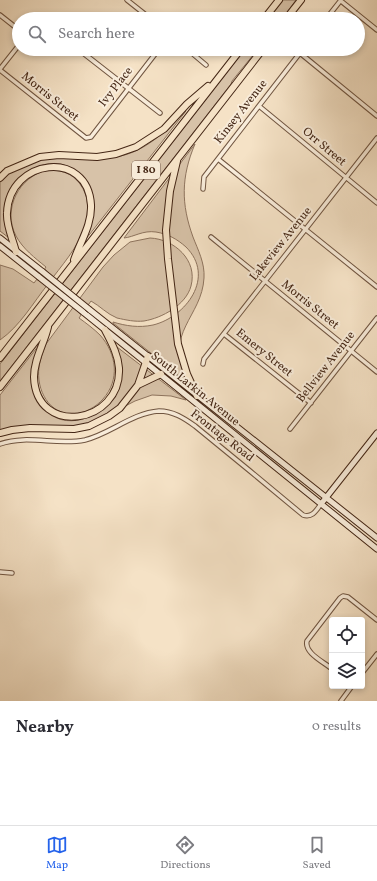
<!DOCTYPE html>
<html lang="en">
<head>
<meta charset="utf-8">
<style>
  :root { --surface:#fff; --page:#f7f7f7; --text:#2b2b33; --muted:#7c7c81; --line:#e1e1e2; --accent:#2563eb }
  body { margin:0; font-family:Vollkorn,serif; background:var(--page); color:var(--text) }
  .controls { position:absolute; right:12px; bottom:12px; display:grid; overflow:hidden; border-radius:4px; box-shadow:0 2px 6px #0003 }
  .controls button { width:36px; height:36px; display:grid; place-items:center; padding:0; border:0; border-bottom:1px solid var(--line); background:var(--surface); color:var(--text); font:20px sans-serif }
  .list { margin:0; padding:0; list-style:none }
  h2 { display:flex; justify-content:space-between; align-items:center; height:52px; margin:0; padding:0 16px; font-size:17px }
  h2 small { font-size:13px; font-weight:400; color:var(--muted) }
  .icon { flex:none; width:22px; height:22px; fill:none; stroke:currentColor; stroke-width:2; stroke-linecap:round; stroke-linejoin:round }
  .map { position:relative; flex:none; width:377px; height:701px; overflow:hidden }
  .search { position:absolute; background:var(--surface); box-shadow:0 2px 6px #0003; left:12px; right:12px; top:12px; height:44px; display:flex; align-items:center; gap:10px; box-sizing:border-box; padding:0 14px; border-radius:22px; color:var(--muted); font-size:15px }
  .sheet { height:124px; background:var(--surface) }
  nav { display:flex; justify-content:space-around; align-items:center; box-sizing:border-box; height:56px; border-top:1px solid var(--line); background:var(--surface); font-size:11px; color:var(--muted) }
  nav a { display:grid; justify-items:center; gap:2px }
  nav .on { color:var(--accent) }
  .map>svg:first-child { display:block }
</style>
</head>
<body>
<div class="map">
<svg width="377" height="701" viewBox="0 0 377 701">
  <rect width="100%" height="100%" fill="#f5e2c6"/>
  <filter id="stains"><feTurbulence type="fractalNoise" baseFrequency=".005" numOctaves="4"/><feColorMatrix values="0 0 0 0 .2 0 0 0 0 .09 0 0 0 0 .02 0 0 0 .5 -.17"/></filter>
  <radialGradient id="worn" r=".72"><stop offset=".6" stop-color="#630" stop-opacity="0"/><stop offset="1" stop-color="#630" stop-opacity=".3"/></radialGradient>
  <path fill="#d7c2a8" stroke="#8e745e" d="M 283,0 L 296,0 L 282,19 L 270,19 L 271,15 Z
    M 245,49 L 258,49 L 232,81 L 231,84 L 0,381 L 0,364 Z
    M 185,110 L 186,111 L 86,239 C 90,229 97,211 92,200 C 91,196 87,191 85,187 C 82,182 80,175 75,171 C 51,151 12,174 6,201 C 3,214 6,226 9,238 L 0,231 L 0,177 C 12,172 27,162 39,160 C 64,155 90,160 115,157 C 144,153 167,131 185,110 Z
    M 195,144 C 181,177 181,204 193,237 C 198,250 205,263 204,278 C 202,317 163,333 187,379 L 186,381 L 113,323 L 113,322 C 126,326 139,328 153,325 C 186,317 216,277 186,247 C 177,239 168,234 156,232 C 143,230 134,237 124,238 Z
    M 48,170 C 61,170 72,173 80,184 C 89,196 89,211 85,225 C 79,247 61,266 48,284 C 33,303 20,326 0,340 L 0,265 L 13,269 L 34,283 L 46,267 C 35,258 23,249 16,236 C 2,209 19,176 48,170 Z
    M 150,238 C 174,239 198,260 191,286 C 186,305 162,318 144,321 C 135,322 126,320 117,318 C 107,314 100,306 91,301 L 79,318 C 86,323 94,329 100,335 C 117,354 120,380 103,399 C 96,407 85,413 74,414 C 49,415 36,390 39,367 C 40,359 43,352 46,344 L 103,267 L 114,255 L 130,242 Z
    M 39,345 C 37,355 32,367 32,378 C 31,386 35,394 40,400 C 43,404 46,409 49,413 C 69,431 107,415 116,392 C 120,383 113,358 117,347 L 186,400 L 171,396 L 152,395 L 135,401 L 102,418 L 82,426 L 0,431 L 0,395 Z"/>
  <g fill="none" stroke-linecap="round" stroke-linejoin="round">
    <defs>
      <path id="street" d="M 127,0 L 151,19
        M 341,1 L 377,30
        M 0,15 L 19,30
        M 326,19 L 341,0
        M 78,49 L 160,113
        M 187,49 L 206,65
        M 300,53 L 377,116
        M 0,69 L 19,45
        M 0,70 L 86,138 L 91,137 L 159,49
        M 259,106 L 377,203
        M 218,159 L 377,287
        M 203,189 L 204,177 L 303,49
        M 211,237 L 377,372
        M 224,334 L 311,403
        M 203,364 L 204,359 L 377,138
        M 290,429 L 377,318
        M 0,444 C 28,434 57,446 85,440 C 110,434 132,413 159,411 C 173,411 184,418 195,426 L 250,471 L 303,515 C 312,518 316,511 321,504
        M 0,572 L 12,573
        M 332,669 C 324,662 304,653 307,641 L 340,598 L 343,596 L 348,597 L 377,620
        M 362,673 L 377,654
        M 341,701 L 352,686"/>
      <path id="secondary" d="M 0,238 L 43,272
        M 0,246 L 39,277
        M 90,310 L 377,538
        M 83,312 L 377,549
        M 321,504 L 377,433"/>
      <path id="highway" d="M 264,19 L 279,0
        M 286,19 L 301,0
        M 177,161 L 170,191 L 166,230 L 168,259 L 178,344 L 187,374 L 197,396
        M 0,178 L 7,171 L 40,157 L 59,155 L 97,157 L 116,154 L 136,147 L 164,129 L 187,104 L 208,86
        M 16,252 C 13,239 6,226 7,213 C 9,158 88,149 91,205 C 92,225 80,242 74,260
        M 48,327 C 44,344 34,359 34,377 C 36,438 122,424 119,368 C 118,354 111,342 105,330
        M 0,358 L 241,49
        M 138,385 L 148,356
        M 0,387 L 263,49
        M 0,433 L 12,430 L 30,428 L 74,429 L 89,426 L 109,416 L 120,408 L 138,385 L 161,374"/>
    </defs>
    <use href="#street" stroke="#705541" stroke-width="5.5"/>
    <use href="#secondary" stroke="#442615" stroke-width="7"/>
    <use href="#highway" stroke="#442615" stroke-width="8"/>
    <use href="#street" stroke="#f8ecda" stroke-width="3.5"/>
    <use href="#secondary" stroke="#f8ecda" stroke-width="5"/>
    <use href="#highway" stroke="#f5e2c6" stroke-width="6"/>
    <defs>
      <path id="secondary-bridge" d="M 43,272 L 90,310
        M 39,277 L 83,312"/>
    </defs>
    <use href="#secondary-bridge" stroke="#442615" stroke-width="7" stroke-linecap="butt"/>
    <use href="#secondary-bridge" stroke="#f8ecda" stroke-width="5"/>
  </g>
  <g text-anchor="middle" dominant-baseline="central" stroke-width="4" stroke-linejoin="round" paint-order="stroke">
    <rect fill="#f8ecda" stroke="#7a6150" stroke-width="1" x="132" y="161" width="28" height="18" rx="3"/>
    <g font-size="11" font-weight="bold" fill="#442615">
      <text x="146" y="170">I 80</text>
    </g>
    <g font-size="12" fill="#442615" stroke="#f8ecda">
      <text transform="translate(116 87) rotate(-52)">Ivy Place</text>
      <text transform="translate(50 97) rotate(39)">Morris Street</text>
      <text transform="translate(241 112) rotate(-52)">Kinsey Avenue</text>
      <text transform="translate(324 147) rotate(40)">Orr Street</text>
      <text transform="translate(281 244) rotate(-51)">Lakeview Avenue</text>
      <text transform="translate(310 305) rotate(39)">Morris Street</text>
      <text transform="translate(264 353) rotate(39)">Emery Street</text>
      <text transform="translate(326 367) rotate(-52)">Bellview Avenue</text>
      <text transform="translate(195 389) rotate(39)">South Larkin Avenue</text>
      <text transform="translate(222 436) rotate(38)">Frontage Road</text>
    </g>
  </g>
  <rect width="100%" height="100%" filter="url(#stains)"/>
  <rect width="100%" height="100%" fill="url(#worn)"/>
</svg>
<div class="controls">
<button><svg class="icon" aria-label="locate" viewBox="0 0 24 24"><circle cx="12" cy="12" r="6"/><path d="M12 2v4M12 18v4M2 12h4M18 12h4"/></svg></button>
<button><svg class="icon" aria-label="layers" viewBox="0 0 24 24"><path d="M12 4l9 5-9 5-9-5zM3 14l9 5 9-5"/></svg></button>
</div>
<div class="search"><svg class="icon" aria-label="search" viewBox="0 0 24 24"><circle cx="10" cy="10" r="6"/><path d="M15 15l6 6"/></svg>Search here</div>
</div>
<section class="sheet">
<h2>Nearby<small>0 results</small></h2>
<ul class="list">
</ul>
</section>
<nav>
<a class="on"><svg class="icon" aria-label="map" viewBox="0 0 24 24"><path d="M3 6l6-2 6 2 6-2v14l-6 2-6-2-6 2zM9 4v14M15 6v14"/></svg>Map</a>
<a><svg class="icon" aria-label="directions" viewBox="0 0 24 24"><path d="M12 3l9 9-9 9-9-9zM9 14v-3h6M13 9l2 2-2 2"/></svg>Directions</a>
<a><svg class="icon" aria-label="saved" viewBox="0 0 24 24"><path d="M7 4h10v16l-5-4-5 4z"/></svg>Saved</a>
</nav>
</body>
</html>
